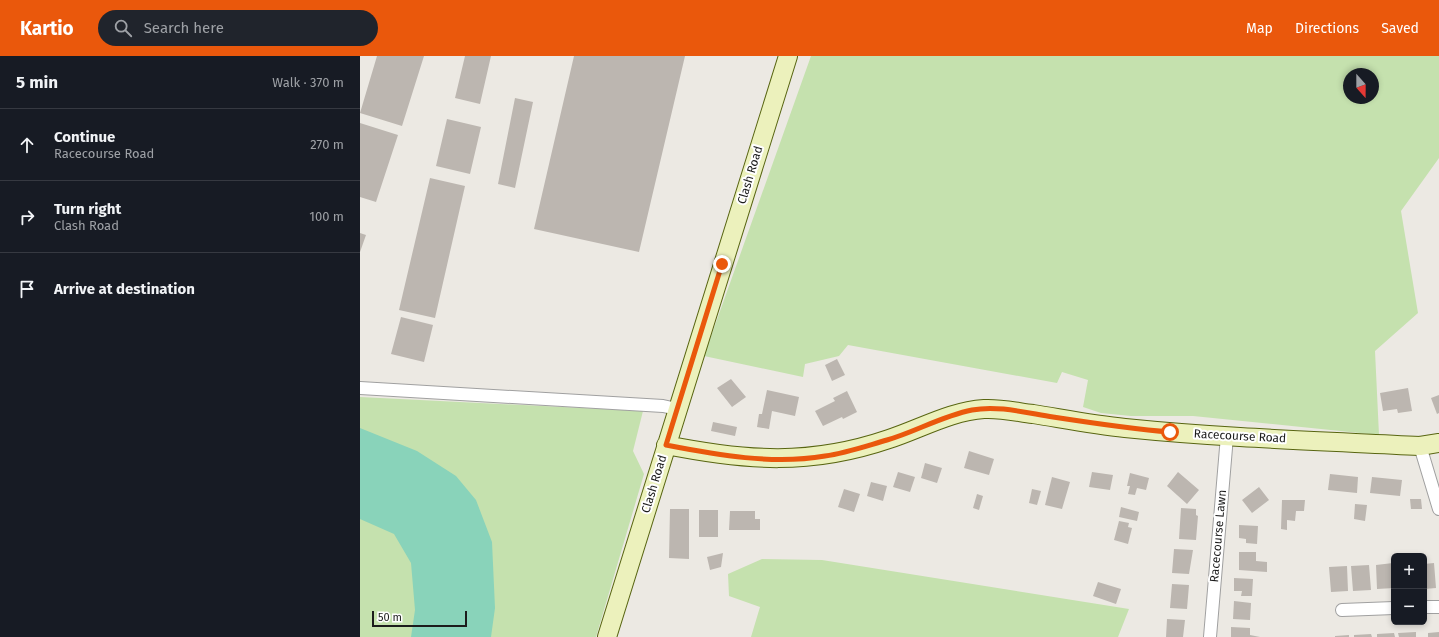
<!DOCTYPE html>
<html lang="en">
<head>
<meta charset="utf-8">
<style>
  :root { --surface:#171b24; --page:#20242c; --text:#f1f3f6; --muted:#9ea1a6; --line:#363941; --accent:#ea580c }
  body { margin:0; font-family:"Fira Sans",sans-serif; background:var(--page); color:var(--text) }
  .controls { position:absolute; right:12px; bottom:12px; display:grid; overflow:hidden; border-radius:6px; box-shadow:0 2px 6px #0003 }
  .controls button { width:36px; height:36px; display:grid; place-items:center; padding:0; border:0; border-bottom:1px solid var(--line); background:var(--surface); color:var(--text); font:20px sans-serif }
  .compass { position:absolute; left:983px; top:12px; width:36px; height:36px; border-radius:50%; background:var(--surface); box-shadow:0 2px 6px #0003; rotate:159deg }
  .scale { position:absolute; left:12px; bottom:10px; width:95px; box-sizing:border-box; padding-left:4px; border:2px solid #1c1c1c; border-top:0; font-size:11px; line-height:14px; white-space:nowrap; color:#1c1c1c; -webkit-text-stroke:3px #fff; paint-order:stroke }
  .stop { position:absolute; width:12px; height:12px; margin:-9px; border:3px solid #ea580c; border-radius:50%; background:#fff }
  .stop.end { background:#ea580c; border-color:#fff; box-shadow:0 1px 4px #0008 }
  .list { margin:0; padding:0; list-style:none }
  h2 { display:flex; justify-content:space-between; align-items:center; height:52px; margin:0; padding:0 16px; font-size:17px }
  h2 small { font-size:13px; font-weight:400; color:var(--muted) }
  .list li { display:grid; grid-template-columns:26px 1fr auto; gap:12px; align-items:center; box-sizing:border-box; height:72px; padding:0 16px; border-top:1px solid var(--line) }
  .list b { display:block; font-size:15px; white-space:nowrap }
  .list p { margin:0; font-size:13px; white-space:nowrap; color:var(--muted) }
  .list em { font-size:13px; font-style:normal; color:var(--muted) }
  .icon { flex:none; width:22px; height:22px; fill:none; stroke:currentColor; stroke-width:2; stroke-linecap:round; stroke-linejoin:round }
  .map { position:relative; flex:none; width:1079px; height:581px; overflow:hidden }
  header { display:flex; align-items:center; gap:24px; box-sizing:border-box; height:56px; padding:0 20px; background:var(--accent); color:#fff }
  header strong { font-size:19px }
  nav { display:flex; gap:22px; margin-inline-start:auto; font-size:14px }
  .search { width:280px; height:36px; background:var(--page); display:flex; align-items:center; gap:10px; box-sizing:border-box; padding:0 14px; border-radius:22px; color:var(--muted); font-size:15px }
  main { display:flex }
  aside { flex:1; background:var(--surface) }
  .map>svg:first-child { display:block }
</style>
</head>
<body>
<header>
<strong>Kartio</strong>
<div class="search"><svg class="icon" aria-label="search" viewBox="0 0 24 24"><circle cx="10" cy="10" r="6"/><path d="M15 15l6 6"/></svg>Search here</div>
<nav><a>Map</a><a>Directions</a><a>Saved</a></nav>
</header>
<main>
<aside>
<h2>5 min<small>Walk · 370 m</small></h2>
<ul class="list">
<li><svg class="icon" aria-label="ahead" viewBox="0 0 24 24"><path d="M12 20V5M6 11l6-6 6 6"/></svg><div><b>Continue</b><p>Racecourse Road</p></div><em>270 m</em></li>
<li><svg class="icon" aria-label="right" viewBox="0 0 24 24"><path d="M7 20v-9h11M14 6l5 5-5 5"/></svg><div><b>Turn right</b><p>Clash Road</p></div><em>100 m</em></li>
<li><svg class="icon" aria-label="arrive" viewBox="0 0 24 24"><path d="M6 21V4h12l-3 4 3 4H6"/></svg><div><b>Arrive at destination</b></div></li>
</ul>
</aside>
<div class="map">
<svg width="1079" height="581" viewBox="0 0 1079 581">
  <rect width="100%" height="100%" fill="#ece9e3"/>
  <path fill="#c5e1ae" fill-rule="evenodd" d="M 451,0 L 1079,0 L 1079,102 L 1041,155 L 1058,257 L 1015,295 L 1019,379 L 833,360 L 771,360 L 741,357 L 723,351 L 728,324 L 702,316 L 697,327 L 488,289 L 479,300 L 445,308 L 443,321 L 344,300 ZM 989,18 L 1013,18 L 1013,42 L 989,42 Z
    M 0,341 L 283,355 L 273,395 L 284,418 L 236,581 L 0,581 Z
    M 402,503 L 462,504 L 769,553 L 758,581 L 391,581 L 400,551 L 369,540 L 368,518 Z"/>
  <path fill="#89d3ba" d="M 0,372 L 57,395 L 96,420 L 116,444 L 132,486 L 135,552 L 131,581 L 51,581 L 55,554 L 51,507 L 34,478 L 0,463 Z"/>
  <path fill="#bcb6b0" d="M 17,0 L 64,0 L 42,70 L 0,57 Z
    M 105,0 L 131,0 L 120,48 L 95,42 Z
    M 214,0 L 325,0 L 279,196 L 174,173 Z
    M 155,42 L 173,46 L 155,132 L 138,128 Z
    M 87,63 L 121,71 L 110,118 L 76,110 Z
    M 0,67 L 38,79 L 16,146 L 0,141 Z
    M 70,122 L 105,130 L 75,262 L 39,254 Z
    M 0,177 L 6,179 L 0,196 Z
    M 41,261 L 73,269 L 64,306 L 31,298 Z
    M 477,303 L 485,319 L 472,325 L 465,309 Z
    M 371,323 L 386,341 L 372,351 L 357,332 Z
    M 1048,332 L 1052,355 L 1038,357 L 1037,353 L 1023,355 L 1020,337 Z
    M 407,334 L 439,341 L 435,360 L 412,355 L 409,373 L 397,371 L 399,358 L 402,358 Z
    M 487,335 L 497,356 L 483,363 L 482,361 L 463,370 L 455,355 L 475,345 L 473,342 Z
    M 1079,339 L 1079,357 L 1077,358 L 1071,342 Z
    M 353,366 L 377,371 L 375,380 L 351,375 Z
    M 609,395 L 634,403 L 629,419 L 604,412 Z
    M 565,407 L 582,412 L 577,427 L 561,422 Z
    M 538,416 L 555,421 L 550,436 L 533,431 Z
    M 732,416 L 753,419 L 750,434 L 729,431 Z
    M 818,416 L 839,434 L 827,448 L 807,430 Z
    M 770,417 L 789,422 L 786,434 L 777,432 L 775,439 L 768,438 L 770,430 L 767,430 Z
    M 970,418 L 998,421 L 997,437 L 968,434 Z
    M 692,421 L 710,426 L 702,453 L 685,449 Z
    M 1012,421 L 1042,424 L 1040,440 L 1010,437 Z
    M 511,426 L 527,430 L 523,445 L 507,440 Z
    M 899,431 L 909,444 L 892,457 L 882,444 Z
    M 484,433 L 500,438 L 494,456 L 478,451 Z
    M 672,433 L 681,435 L 677,449 L 669,447 Z
    M 617,438 L 623,440 L 619,454 L 613,452 Z
    M 1050,443 L 1061,443 L 1062,453 L 1051,453 Z
    M 922,444 L 945,444 L 944,455 L 936,455 L 935,465 L 927,464 L 927,474 L 921,473 Z
    M 995,448 L 1007,449 L 1005,465 L 994,463 Z
    M 761,451 L 779,456 L 777,465 L 759,461 Z
    M 821,452 L 836,453 L 836,459 L 838,460 L 836,484 L 819,483 Z
    M 310,453 L 329,453 L 329,503 L 309,502 Z
    M 339,454 L 358,454 L 358,481 L 339,481 Z
    M 370,455 L 395,455 L 395,463 L 400,463 L 400,474 L 369,474 Z
    M 759,465 L 769,467 L 768,471 L 772,472 L 768,488 L 754,484 Z
    M 879,469 L 898,470 L 897,488 L 886,487 L 886,483 L 879,482 Z
    M 814,493 L 833,494 L 829,518 L 812,517 Z
    M 879,496 L 896,496 L 896,505 L 907,506 L 907,516 L 879,514 Z
    M 363,497 L 361,511 L 350,514 L 347,501 Z
    M 1033,507 L 1034,532 L 1017,533 L 1016,509 Z
    M 1074,507 L 1076,532 L 1064,533 L 1064,508 Z
    M 1009,509 L 1011,534 L 993,535 L 991,510 Z
    M 987,510 L 988,535 L 971,536 L 969,511 Z
    M 874,522 L 893,523 L 892,540 L 881,540 L 882,535 L 874,535 Z
    M 738,526 L 761,533 L 756,548 L 733,540 Z
    M 812,528 L 829,529 L 827,553 L 810,552 Z
    M 874,545 L 891,547 L 890,564 L 873,563 Z
    M 807,563 L 825,564 L 823,581 L 806,581 Z
    M 871,571 L 890,572 L 890,579 L 900,581 L 871,581 Z
    M 1056,576 L 1056,581 L 1039,581 L 1038,577 Z
    M 1079,576 L 1079,581 L 1068,581 L 1068,577 Z
    M 1034,577 L 1035,581 L 1017,581 L 1017,578 Z
    M 1011,578 L 1012,581 L 994,581 L 994,579 Z
    M 989,579 L 989,581 L 975,581 L 975,580 Z"/>
  <g fill="none" stroke-linecap="round" stroke-linejoin="round">
    <defs>
      <path id="street" d="M 0,332 L 303,350 L 317,353
        M 1060,390 L 1079,453
        M 1064,551 L 1079,551
        M 982,554 L 1034,552
        M 850,581 L 867,380"/>
      <path id="secondary" d="M 306,389 C 387,405 450,410 529,383 C 560,373 591,355 624,353 C 640,352 657,356 673,358 C 704,363 734,369 765,372 C 863,382 961,385 1060,390 L 1079,387
        M 247,581 L 428,0"/>
    </defs>
    <use href="#street" stroke="#a0a0a0" stroke-width="14"/>
    <use href="#secondary" stroke="#586511" stroke-width="20"/>
    <use href="#street" stroke="#fff" stroke-width="12"/>
    <use href="#secondary" stroke="#ecf1bc" stroke-width="18"/>
  </g>
  <g fill="none" stroke-linecap="round" stroke-linejoin="round">
    <path stroke="#ea580c" stroke-width="5" d="M 362,208 L 306,389 C 357,399 413,409 465,400 C 486,397 506,390 527,384 C 555,376 582,360 612,354 C 638,349 667,357 693,361 C 732,367 771,373 810,376"/>
  </g>
  <g text-anchor="middle" dominant-baseline="central" stroke-width="4" stroke-linejoin="round" paint-order="stroke">
    <g font-size="12" fill="#1c1c1c" stroke="#fff">
      <text transform="translate(390 119) rotate(-73)">Clash Road</text>
      <text transform="translate(880 380) rotate(3)">Racecourse Road</text>
      <text transform="translate(294 428) rotate(-73)">Clash Road</text>
      <text transform="translate(858 480) rotate(-85)">Racecourse Lawn</text>
    </g>
  </g>
</svg>
<div class="controls">
<button>+</button>
<button>−</button>
</div>
<svg class="compass" viewBox="-18 -18 36 36"><path d="M0-13l5 13h-10z" fill="#e53935"/><path d="M0 13l5-13h-10z" fill="#9ea1a6"/></svg>
<div class="scale">50 m</div>
<div class="stop" style="left:810px;top:376px"></div>
<div class="stop end" style="left:362px;top:208px"></div>
</div>
</main>
</body>
</html>
